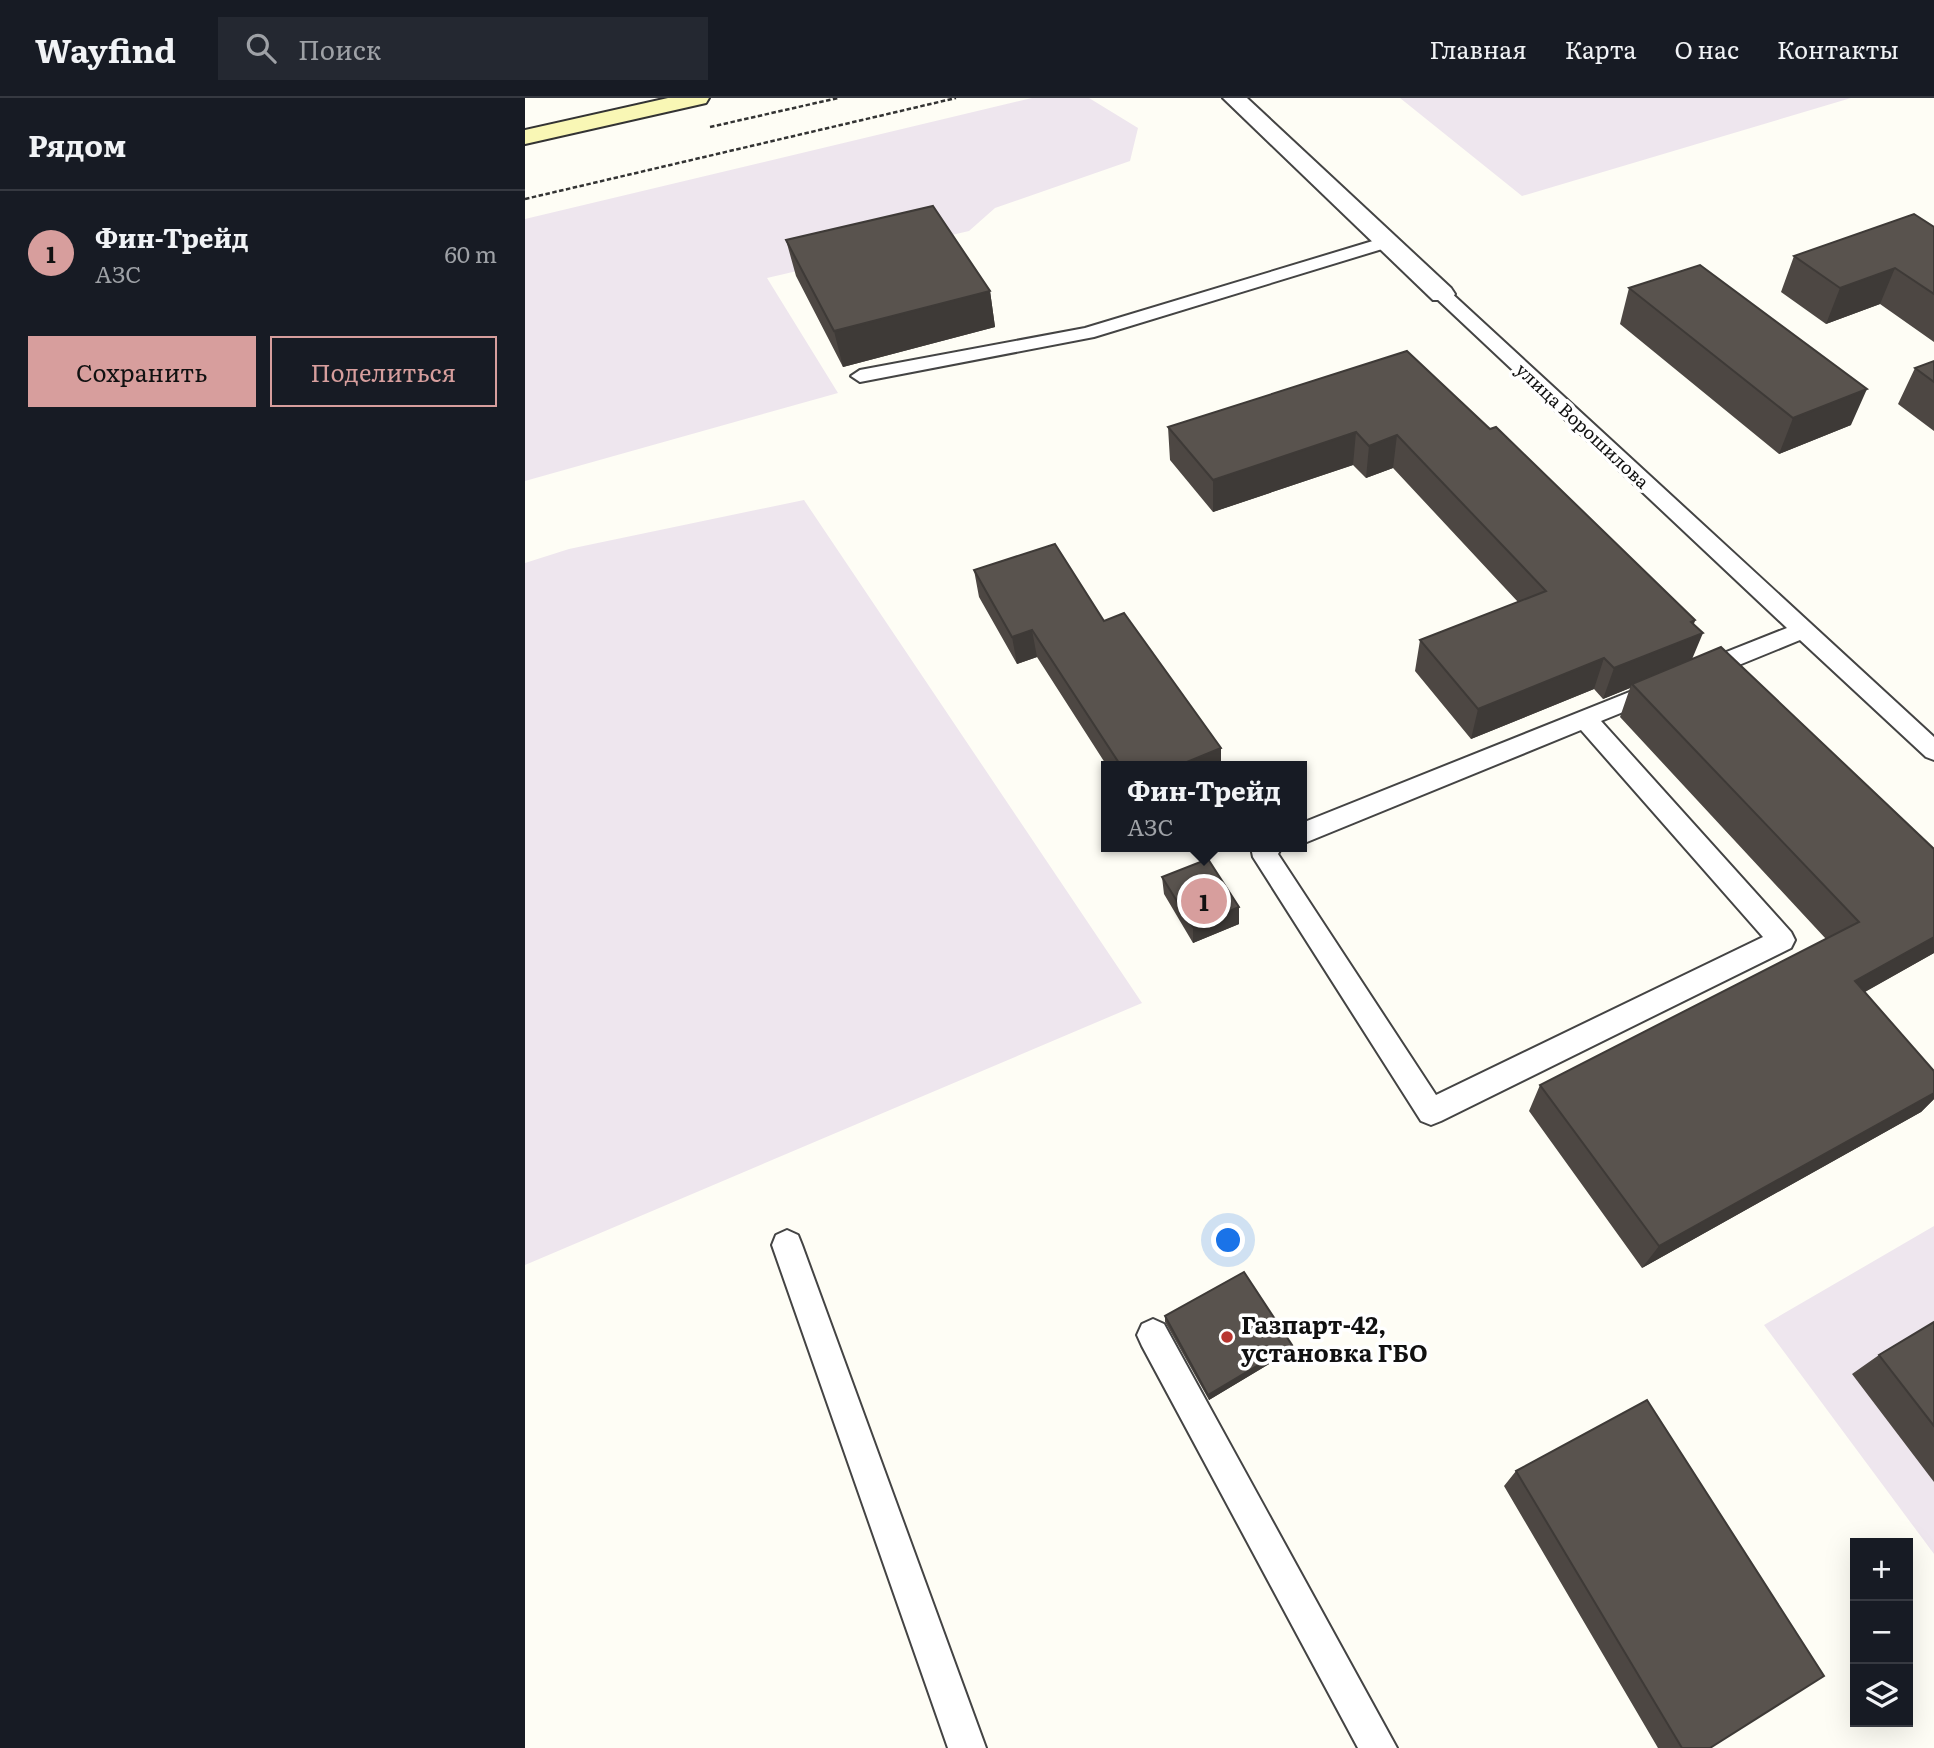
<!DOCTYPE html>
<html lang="ru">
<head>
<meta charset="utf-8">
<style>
  :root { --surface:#171b24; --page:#242831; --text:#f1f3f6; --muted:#9ea1a6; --line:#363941; --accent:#d79e9d }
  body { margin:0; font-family:Literata,serif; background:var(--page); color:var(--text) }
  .controls { position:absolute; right:21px; bottom:21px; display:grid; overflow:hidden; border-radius:0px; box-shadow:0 7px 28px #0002 }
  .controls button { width:63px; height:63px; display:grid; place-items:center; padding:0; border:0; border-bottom:2px solid var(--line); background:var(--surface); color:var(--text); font:35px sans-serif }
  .you { position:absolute; left:704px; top:1143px; width:24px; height:24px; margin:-18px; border:5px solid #fff; border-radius:50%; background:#1a73e8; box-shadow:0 0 0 10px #1a73e833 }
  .badge { display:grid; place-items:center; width:46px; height:46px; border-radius:50%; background:var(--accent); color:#111; font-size:23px; font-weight:700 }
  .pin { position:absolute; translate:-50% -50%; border:4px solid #fff; box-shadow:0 2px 7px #0006 }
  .popup { position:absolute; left:576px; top:663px; width:206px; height:91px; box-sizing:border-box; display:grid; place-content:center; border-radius:0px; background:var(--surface); filter:drop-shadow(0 2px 5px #0005); font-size:23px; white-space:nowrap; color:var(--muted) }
  .popup b { font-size:26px; color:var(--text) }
  .popup::after { content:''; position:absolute; left:50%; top:100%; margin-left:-14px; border:14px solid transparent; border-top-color:var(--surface) }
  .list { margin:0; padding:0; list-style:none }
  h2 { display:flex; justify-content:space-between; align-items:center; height:91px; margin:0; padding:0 28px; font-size:30px }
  h2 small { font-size:23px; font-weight:400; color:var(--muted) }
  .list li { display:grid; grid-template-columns:46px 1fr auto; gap:21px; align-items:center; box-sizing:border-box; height:126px; padding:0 28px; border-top:2px solid var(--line) }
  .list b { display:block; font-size:26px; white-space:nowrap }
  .list p { margin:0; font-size:23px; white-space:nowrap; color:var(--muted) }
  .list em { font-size:23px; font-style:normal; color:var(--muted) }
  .actions { display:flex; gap:14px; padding:21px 28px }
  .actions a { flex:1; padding:16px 0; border:2px solid var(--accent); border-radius:0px; text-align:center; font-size:24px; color:var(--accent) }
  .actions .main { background:var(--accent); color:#111 }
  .icon { flex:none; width:38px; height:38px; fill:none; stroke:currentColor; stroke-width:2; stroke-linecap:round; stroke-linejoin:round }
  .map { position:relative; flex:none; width:1409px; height:1650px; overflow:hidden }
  header { display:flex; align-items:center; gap:42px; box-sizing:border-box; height:98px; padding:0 35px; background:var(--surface); border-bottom:2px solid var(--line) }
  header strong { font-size:33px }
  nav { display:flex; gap:38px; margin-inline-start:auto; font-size:24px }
  .search { width:490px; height:63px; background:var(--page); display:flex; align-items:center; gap:18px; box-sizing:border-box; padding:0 24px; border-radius:0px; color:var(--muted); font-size:26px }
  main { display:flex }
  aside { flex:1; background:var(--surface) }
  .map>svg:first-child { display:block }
</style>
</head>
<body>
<header>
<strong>Wayfind</strong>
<div class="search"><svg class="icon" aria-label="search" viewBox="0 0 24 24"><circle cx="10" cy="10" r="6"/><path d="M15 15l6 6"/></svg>Поиск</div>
<nav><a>Главная</a><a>Карта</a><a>О нас</a><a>Контакты</a></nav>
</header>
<main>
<aside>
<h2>Рядом<small></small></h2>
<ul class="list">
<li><span class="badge">1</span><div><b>Фин-Трeйд</b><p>АЗС</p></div><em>60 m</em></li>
</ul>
<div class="actions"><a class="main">Сохранить</a><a>Поделиться</a></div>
</aside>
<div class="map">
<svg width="1409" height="1650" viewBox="0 0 1409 1650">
  <rect width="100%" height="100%" fill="#fefdf5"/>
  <path fill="#eee6ee" d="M 507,0 L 564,0 L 613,30 L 605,63 L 470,110 L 444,133 L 242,180 L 313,295 L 0,383 L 0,121 Z
    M 875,0 L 1326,0 L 997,98 Z
    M 279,402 L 617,905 L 0,1167 L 0,465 L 44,451 Z
    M 1409,1128 L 1409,1456 L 1239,1227 Z"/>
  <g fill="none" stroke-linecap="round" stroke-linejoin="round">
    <defs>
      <path id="service" d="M 861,139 L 867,140 L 870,144 L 867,148 L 569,239 L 335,284 L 326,278 L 335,272 L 560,230 Z
        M 917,191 L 923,192 L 1409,639 L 1409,662 L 1401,659 L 1275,542 L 1182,580 L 1166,580 L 1163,574 L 1166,568 L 1262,530 L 911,200 L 908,196 L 911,192 Z
        M 1132,583 L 1140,585 L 1144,591 L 1140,597 L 1076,623 L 1266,834 L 1270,842 L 1266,850 L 916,1023 L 906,1027 L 896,1023 L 728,759 L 726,749 L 757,749 L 753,756 L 911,997 L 1238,839 L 1056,632 L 777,746 L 777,725 Z
        M 262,1132 L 273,1137 L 277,1147 L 461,1650 L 423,1650 L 247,1147 L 251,1137 Z
        M 628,1221 L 639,1226 L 872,1650 L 833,1650 L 617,1248 L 612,1237 L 617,1226 Z"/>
      <path id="minor" d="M 698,0 L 722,0 L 926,190 L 930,196 L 926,202 L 908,202 Z"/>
      <path id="secondary" d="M 143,0 L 184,0 L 181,5 L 0,46 L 0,32 Z"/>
    </defs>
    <use href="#service" stroke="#444" stroke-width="4"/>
    <use href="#minor" stroke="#444" stroke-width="4"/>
    <use href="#secondary" stroke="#333" stroke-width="4"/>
    <path stroke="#333" stroke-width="2.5" stroke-dasharray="4.5 2.5" stroke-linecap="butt" d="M 185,29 L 313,0
      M 0,101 L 431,0"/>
    <use href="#service" fill="#fff" fill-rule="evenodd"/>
    <use href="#minor" fill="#fff" fill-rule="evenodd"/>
    <use href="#secondary" fill="#f9f7b5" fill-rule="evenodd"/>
  </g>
  <path fill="#4d4743" d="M 1409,129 L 1409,244 L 1355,206 L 1301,226 L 1256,194 L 1269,158 Z
    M 261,142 L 465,193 L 470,229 L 318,269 L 271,178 Z
    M 1104,190 L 1326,327 L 1254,356 L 1095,226 Z
    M 882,253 L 1170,522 L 1169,526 L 1167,561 L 1409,855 L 1340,894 L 1409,973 L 1409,1001 L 1396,1014 L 1117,1170 L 1004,1013 L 1015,987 L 1301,841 L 1095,619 L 1105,590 L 1078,601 L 1069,591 L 946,641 L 890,573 L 895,542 L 993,504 L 868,370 L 841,380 L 828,367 L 688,414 L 645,362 L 643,329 Z
    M 1409,263 L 1409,333 L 1373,306 L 1390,270 Z
    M 449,472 L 579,523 L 696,668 L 582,668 L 512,559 L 492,566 L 454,499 Z
    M 637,779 L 714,809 L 714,826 L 668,845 L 639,796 Z
    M 640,1218 L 767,1247 L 766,1253 L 684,1302 L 640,1224 Z
    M 1409,1224 L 1409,1384 L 1327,1276 L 1354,1257 Z
    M 991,1373 L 1185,1650 L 1133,1650 L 979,1388 Z"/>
  <path fill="#3e3a37" d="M 1370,170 L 1355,206 L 1301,226 L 1315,190 Z
    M 465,193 L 470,229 L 318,269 L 309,233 Z
    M 1342,291 L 1326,327 L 1254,356 L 1268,320 Z
    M 831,334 L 828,367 L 688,414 L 688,382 Z
    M 872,337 L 868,370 L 841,380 L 844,348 Z
    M 1170,522 L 1163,540 L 1178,535 L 1165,566 L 1107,586 L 1105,590 L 1078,601 L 1089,570 Z
    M 507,532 L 512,559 L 492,566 L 487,539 Z
    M 1079,560 L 1069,591 L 946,641 L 953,611 Z
    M 696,650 L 696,668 L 652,668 Z
    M 714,809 L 714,826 L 668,845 L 668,829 Z
    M 1409,839 L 1409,855 L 1309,911 L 1330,883 Z
    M 1409,995 L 1409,1001 L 1396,1014 L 1117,1170 L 1134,1148 Z
    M 767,1247 L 766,1253 L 684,1302 L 683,1297 Z"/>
  <path fill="#59534e" stroke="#3e3a37" stroke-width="2" d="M 408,108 L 465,193 L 309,233 L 261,142 Z
    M 1389,116 L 1409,129 L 1409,196 L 1370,170 L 1315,190 L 1269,158 Z
    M 1175,167 L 1342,291 L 1268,320 L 1104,190 Z
    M 882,253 L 965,331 L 971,329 L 1170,522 L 1166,524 L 1178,535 L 1089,570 L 1079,560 L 953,611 L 895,542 L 1021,493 L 872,337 L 844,348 L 831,334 L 688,382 L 643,329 Z
    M 1409,263 L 1409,284 L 1390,270 Z
    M 530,446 L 579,523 L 599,515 L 696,650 L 652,668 L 596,668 L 507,532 L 487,539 L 449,472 Z
    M 1196,549 L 1409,751 L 1409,839 L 1330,883 L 1409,973 L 1409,995 L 1134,1148 L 1015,987 L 1334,824 L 1107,586 Z
    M 683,761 L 714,809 L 668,829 L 637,779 Z
    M 719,1174 L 767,1247 L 683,1297 L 640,1218 Z
    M 1409,1224 L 1409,1328 L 1354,1257 Z
    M 1122,1302 L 1299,1578 L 1185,1650 L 1157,1650 L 991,1373 Z"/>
  <circle fill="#b83631" stroke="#fff" stroke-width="2.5" cx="702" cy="1239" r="7"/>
  <g text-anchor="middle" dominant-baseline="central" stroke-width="7" stroke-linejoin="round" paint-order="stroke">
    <g font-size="18" fill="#111" stroke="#fff">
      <text transform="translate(1058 327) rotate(43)">улица Ворошилова</text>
    </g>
    <g font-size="24" font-weight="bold" fill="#111" stroke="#fff" text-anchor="start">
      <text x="716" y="1225">Газпарт-42,<tspan x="716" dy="28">установка ГБО</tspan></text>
    </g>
  </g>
</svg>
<div class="controls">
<button>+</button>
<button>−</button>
<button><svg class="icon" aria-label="layers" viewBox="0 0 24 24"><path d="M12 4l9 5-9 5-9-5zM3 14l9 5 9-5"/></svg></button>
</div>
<div class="you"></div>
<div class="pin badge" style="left:679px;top:803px">1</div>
<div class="popup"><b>Фин-Трeйд</b>АЗС</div>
</div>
</main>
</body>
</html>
